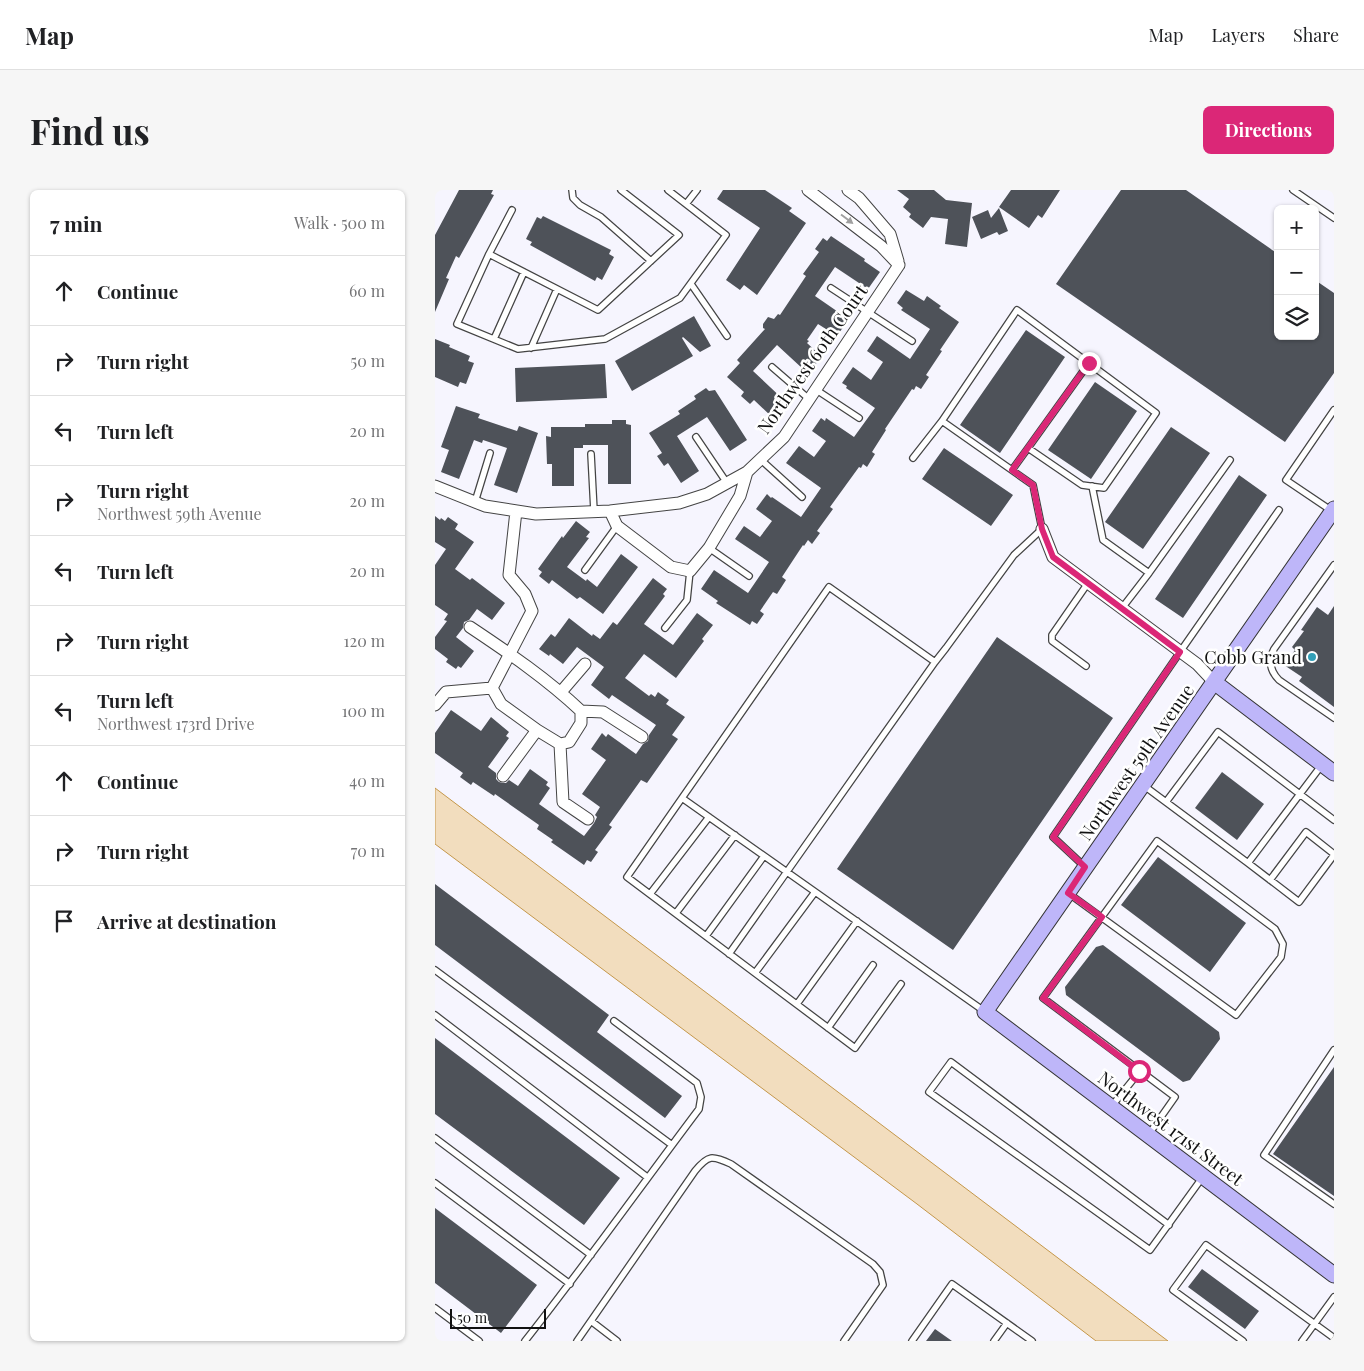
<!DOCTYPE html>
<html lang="en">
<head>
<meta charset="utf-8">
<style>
  :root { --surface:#fff; --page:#f6f6f6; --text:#202124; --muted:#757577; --line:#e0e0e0; --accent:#db2777 }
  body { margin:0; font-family:"Playfair Display",serif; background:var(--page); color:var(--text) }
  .controls { position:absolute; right:15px; top:15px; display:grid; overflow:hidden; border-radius:8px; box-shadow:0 1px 4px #0004 }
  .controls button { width:45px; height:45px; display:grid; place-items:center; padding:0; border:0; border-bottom:1px solid var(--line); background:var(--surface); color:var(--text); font:25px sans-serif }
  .scale { position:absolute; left:15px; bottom:12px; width:96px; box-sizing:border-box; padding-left:5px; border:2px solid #111; border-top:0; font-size:14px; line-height:18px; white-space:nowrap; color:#111; -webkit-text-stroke:4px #fff; paint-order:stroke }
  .stop { position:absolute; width:15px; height:15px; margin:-11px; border:4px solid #db2777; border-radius:50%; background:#fff }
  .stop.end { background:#db2777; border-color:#fff; box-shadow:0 1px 5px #0008 }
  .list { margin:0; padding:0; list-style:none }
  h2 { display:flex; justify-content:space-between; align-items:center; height:65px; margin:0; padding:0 20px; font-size:21px }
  h2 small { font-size:16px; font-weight:400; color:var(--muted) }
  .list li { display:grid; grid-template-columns:32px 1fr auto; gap:15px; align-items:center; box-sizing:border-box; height:70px; padding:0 20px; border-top:1px solid var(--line) }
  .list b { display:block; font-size:19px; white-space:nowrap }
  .list p { margin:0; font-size:16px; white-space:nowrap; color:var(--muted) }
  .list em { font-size:16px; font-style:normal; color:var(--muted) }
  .icon { flex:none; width:28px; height:28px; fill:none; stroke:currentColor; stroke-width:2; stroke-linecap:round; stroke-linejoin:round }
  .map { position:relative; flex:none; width:899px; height:1151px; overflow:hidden; border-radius:8px }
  header { display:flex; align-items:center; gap:30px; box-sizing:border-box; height:70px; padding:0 25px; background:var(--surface); border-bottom:1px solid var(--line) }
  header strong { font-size:24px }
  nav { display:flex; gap:28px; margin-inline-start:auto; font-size:18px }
  .intro { display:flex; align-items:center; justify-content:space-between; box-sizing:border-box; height:120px; padding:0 30px }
  h1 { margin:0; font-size:35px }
  .button { padding:12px 22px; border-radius:8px; background:var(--accent); color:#fff; font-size:18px; font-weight:700 }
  main { display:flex; gap:30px; padding:0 30px }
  aside { flex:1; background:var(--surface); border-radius:8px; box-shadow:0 1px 4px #0004 }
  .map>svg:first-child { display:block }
</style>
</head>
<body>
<header>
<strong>Map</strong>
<nav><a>Map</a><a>Layers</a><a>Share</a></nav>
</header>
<div class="intro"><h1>Find us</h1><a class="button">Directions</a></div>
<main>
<aside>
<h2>7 min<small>Walk · 500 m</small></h2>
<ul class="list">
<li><svg class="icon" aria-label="ahead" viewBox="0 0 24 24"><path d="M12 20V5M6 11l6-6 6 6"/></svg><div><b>Continue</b></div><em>60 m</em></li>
<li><svg class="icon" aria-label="right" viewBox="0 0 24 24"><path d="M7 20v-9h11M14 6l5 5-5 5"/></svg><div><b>Turn right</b></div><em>50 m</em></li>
<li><svg class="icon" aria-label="left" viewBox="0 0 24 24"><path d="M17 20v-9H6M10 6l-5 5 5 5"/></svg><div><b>Turn left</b></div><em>20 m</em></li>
<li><svg class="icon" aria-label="right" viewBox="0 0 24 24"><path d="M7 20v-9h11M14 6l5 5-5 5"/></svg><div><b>Turn right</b><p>Northwest 59th Avenue</p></div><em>20 m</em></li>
<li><svg class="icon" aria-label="left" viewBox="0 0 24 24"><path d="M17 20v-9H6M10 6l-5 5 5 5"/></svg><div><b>Turn left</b></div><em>20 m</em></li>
<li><svg class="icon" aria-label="right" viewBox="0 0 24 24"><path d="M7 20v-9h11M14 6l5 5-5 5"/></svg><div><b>Turn right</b></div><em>120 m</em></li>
<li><svg class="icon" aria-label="left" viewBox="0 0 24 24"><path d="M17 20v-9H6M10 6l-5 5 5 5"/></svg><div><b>Turn left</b><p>Northwest 173rd Drive</p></div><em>100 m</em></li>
<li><svg class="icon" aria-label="ahead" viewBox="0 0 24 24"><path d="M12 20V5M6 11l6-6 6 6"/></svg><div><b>Continue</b></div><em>40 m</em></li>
<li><svg class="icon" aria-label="right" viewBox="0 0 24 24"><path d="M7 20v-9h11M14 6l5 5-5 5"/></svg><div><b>Turn right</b></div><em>70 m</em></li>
<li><svg class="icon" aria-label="arrive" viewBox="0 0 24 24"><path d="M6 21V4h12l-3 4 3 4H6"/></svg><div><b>Arrive at destination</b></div></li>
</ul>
</aside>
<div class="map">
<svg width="899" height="1151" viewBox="0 0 899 1151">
  <rect width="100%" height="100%" fill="#f6f5fe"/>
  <path fill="#f2ddbe" stroke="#c4974a" d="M 0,598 L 733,1151 L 661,1151 L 482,1014 L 0,654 Z"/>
  <path fill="#4e5259" d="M 24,0 L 58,0 L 56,4 L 59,5 L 24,68 L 21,66 L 11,88 L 14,89 L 0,122 L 0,45 Z
    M 288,0 L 330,0 L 357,18 L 354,21 L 371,33 L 322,105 L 309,95 L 305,100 L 291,90 L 325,38 L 282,9 Z
    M 462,0 L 499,0 L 511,10 L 537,13 L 532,57 L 510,54 L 513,29 L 496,27 L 488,38 L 474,27 L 476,24 L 468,17 L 474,9 Z
    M 576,0 L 625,0 L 607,28 L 603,25 L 594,38 L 564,17 Z
    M 686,0 L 751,0 L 843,64 L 843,146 L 880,146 L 880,90 L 899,103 L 899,183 L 850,252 L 621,94 Z
    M 564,18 L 573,41 L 564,45 L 562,42 L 546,49 L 537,27 L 553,20 L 556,28 Z
    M 108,26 L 176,60 L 174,64 L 179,67 L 167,90 L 162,87 L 160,91 L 95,55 L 97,52 L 91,49 L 102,27 L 106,29 Z
    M 396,46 L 430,69 L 429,71 L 445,82 L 433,99 L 400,77 L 380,106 L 409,126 L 408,127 L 413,130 L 402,146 L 383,134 L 372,150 L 374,151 L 372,153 L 387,167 L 376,179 L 372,175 L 368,179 L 342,155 L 318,181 L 351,212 L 337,227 L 319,210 L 315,214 L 306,206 L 309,202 L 292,187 L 305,173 L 302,170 L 330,139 L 328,138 L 328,134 L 333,127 L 339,129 L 343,124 L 345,125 L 371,86 L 368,84 L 384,62 L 380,59 L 388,48 L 392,51 Z
    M 471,100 L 489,111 L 492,106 L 506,116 L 504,118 L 524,132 L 505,160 L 507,161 L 491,185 L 494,187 L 486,199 L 481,196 L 479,200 L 477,199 L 450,239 L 451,240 L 437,262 L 440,264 L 432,277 L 428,274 L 426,278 L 424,277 L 395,317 L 398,319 L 382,341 L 385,343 L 377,354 L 373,350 L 369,356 L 368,355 L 347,387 L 351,390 L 342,404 L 338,402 L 325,421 L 329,424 L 322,434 L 317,431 L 315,435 L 281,413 L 283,411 L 266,399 L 279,380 L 313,403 L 334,372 L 300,349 L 309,336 L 325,347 L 337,331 L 321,319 L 332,304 L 336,308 L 337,307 L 366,327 L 386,298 L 351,273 L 364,256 L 379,267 L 391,251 L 377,241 L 386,228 L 390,231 L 391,228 L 419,247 L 440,218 L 411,198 L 412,196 L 407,193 L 418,177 L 436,190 L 448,172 L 432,161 L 442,146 L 475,169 L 495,139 L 466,120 L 468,118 L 462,113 Z
    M 259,126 L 276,156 L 265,162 L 248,147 L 247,148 L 258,166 L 197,201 L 180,171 Z
    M 591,140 L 630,167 L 565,263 L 525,235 Z
    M 0,149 L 15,155 L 14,157 L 35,166 L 33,171 L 39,173 L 31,194 L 25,192 L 23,197 L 0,187 Z
    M 170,174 L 172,208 L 81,212 L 80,178 Z
    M 660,192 L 702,221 L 656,289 L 613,260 Z
    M 271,198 L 274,201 L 280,200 L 312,250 L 295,261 L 272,227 L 242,246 L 264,281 L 246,293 L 233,273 L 229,276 L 222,266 L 227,263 L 214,243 L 245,224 L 243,221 L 261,209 L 259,206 Z
    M 21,216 L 45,224 L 43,228 L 82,241 L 84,236 L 103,243 L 82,303 L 59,295 L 72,258 L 48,250 L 47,253 L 39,250 L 24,289 L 6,282 L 14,260 L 6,257 Z
    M 177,230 L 191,230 L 191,234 L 196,235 L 196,294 L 173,294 L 173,255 L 148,255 L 148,258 L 139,258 L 139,296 L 117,296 L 117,274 L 112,274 L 111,246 L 116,247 L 116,237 L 150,237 L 150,234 L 177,234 Z
    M 736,237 L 775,263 L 708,359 L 670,332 Z
    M 509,258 L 578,305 L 556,336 L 487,289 Z
    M 804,285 L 832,305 L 748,428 L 720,409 Z
    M 0,326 L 5,330 L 6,328 L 10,331 L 13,327 L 23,334 L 20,339 L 39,352 L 20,379 L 35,390 L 37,388 L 70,413 L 57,430 L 42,419 L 34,430 L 29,432 L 28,438 L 21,447 L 39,461 L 26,478 L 23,476 L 21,479 L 11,472 L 13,469 L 0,459 L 0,447 L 12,431 L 9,430 L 13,424 L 0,415 L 0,375 L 11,359 L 0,352 Z
    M 141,331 L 155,342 L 151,347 L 154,348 L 132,377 L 151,391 L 152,389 L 162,397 L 186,364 L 203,377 L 168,424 L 145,407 L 142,409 L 117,390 L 114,394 L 104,386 L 107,382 L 103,379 L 127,346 L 128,348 Z
    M 218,388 L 232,399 L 228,404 L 230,406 L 209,434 L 238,455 L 262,423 L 278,435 L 267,449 L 269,451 L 241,488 L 209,464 L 190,488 L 214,506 L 216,504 L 220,507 L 223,502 L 234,510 L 231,514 L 250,527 L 237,545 L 243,549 L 212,593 L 206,590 L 174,635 L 177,637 L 160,660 L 163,662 L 156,672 L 152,670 L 149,675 L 116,652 L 118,650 L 102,639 L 104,635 L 60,604 L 59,606 L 38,592 L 36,595 L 25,587 L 28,583 L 0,563 L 0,543 L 16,520 L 46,541 L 56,527 L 74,542 L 71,546 L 74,548 L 53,577 L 61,583 L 61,589 L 64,592 L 68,593 L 71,593 L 74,590 L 83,596 L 95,579 L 113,592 L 111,595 L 115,598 L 104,614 L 149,646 L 159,633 L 162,627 L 160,625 L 165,617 L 147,604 L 171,570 L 156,559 L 167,543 L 171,547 L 173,544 L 201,564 L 208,554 L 213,551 L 214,545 L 221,535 L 177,505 L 174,509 L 156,495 L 169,477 L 142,457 L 128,474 L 115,464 L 114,466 L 104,459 L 116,444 L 120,447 L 134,428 L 157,446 L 158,444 L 165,449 L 178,432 L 182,435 Z
    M 899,416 L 899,517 L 864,491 L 867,487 L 849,475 L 860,460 L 857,457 L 869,441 L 866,440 L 882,417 L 893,425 Z
    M 562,447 L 678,528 L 518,760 L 402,679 Z
    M 787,582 L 829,614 L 802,650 L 760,618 Z
    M 723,667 L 811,733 L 775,782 L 686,715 Z
    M 0,694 L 174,825 L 162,842 L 247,906 L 230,928 L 0,755 Z
    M 668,755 L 784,842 L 785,849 L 755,890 L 748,892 L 631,805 L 630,797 L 661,757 Z
    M 0,848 L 185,988 L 149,1035 L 0,924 Z
    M 899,877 L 899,1006 L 838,964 Z
    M 0,1018 L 102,1095 L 66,1143 L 0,1093 Z
    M 767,1079 L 824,1121 L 810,1139 L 753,1097 Z
    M 500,1139 L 517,1151 L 491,1151 Z"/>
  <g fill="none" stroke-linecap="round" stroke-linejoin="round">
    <defs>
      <path id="lane" d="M 137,0 L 138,8 L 145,15 L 166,27 L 216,71
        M 858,0 L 899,28
        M 251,14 L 262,0
        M 77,20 L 54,64 L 163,120 L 244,45 L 186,0
        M 54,64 L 22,134 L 83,159 L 170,149 L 245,108 L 291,45 L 233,0
        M 256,94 L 292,146
        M 396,98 L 477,151
        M 59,149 L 89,82
        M 96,158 L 122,99
        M 337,177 L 374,209
        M 380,199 L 424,228
        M 261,247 L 292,293
        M 593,258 L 654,173
        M 156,264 L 159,321
        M 478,268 L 507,231
        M 325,269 L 367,307
        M 657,296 L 668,350 L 714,383 L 795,270
        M 40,312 L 55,263
        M 897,321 L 851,290 L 899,220
        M 274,358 L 314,386
        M 899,375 L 839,459 C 833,471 835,481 844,490 L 899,528
        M 150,380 L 182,336
        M 687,418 L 714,383
        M 230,438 L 252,410 L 255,381
        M 500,472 L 511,458 L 579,365 L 607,339 L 598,295 L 507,231 L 582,120 L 721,223 L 669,298 L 647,295 L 593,258 L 577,280
        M 651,476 L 617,451 L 617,445 L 653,393
        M 708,595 L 813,673 L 886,576
        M 247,608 L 192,687 L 420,858 L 466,794
        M 731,612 L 783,542 L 899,630
        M 813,673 L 864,712 L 899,665
        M 649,676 L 618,647 L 745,462 L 844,320
        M 835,690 L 871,642 L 899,664
        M 633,703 L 801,825 L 846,767 L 848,754 L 840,739 L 722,651 L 608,808 L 740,907 L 714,944
        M 215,704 L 274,627
        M 241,723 L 300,645
        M 271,746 L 329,666
        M 294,764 C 363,666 431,569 500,472 L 394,397 L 247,608 C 348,679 448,750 549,821
        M 0,780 L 237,955
        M 320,783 L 380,702
        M 362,814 L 422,731
        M 0,825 L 212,987
        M 393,838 L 438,775
        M 899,860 L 829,965 L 899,1014
        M 676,917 L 705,881
        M 0,948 L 156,1065
        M 0,993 L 135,1094
        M 734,1035 L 516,872 L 494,902 L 715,1060 L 767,988
        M 0,1118 L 44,1151
        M 156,1131 L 182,1151
        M 90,1151 C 150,1075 206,996 264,919 L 266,907 L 262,893 L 179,831
        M 142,1151 L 260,981 C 273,965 277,965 296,974 L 438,1074 L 445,1082 L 448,1095 L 409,1151
        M 477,1151 L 517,1094 L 597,1151
        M 559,1151 L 572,1133
        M 808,1151 L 738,1100 L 771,1055 L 899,1148
        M 867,1151 L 899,1107"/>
      <path id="street" d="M 373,0 L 446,56 L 464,75
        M 413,0 L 424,8 L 455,44 L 463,71
        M 0,296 L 50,316 L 101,324 L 175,321 L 244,313 L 272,304 L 312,282
        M 175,321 L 182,336 L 236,377 L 255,381 L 274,358 L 305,306 L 312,282 L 349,247 L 464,75
        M 607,339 L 618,367 L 762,474 L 779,492
        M 35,437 C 74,463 112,489 146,521 L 168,522 L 207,547
        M 57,498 L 97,421 L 90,404 L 74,385 L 81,321
        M 57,498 L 66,514 L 102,540 L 125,554 L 128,612 L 153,629
        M 126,502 L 150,474
        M 0,515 L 11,502 L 57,498
        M 125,554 L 134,552 L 146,533 L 146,521
        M 68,586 L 102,540"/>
      <path id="secondary" d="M 899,319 L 550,822 L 899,1085
        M 779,492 L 899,583"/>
    </defs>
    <use href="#lane" stroke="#444" stroke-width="8"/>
    <use href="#street" stroke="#444" stroke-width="13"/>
    <use href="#secondary" stroke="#333" stroke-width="17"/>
    <use href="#lane" stroke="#fff" stroke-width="5.5"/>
    <use href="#street" stroke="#fff" stroke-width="11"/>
    <use href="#secondary" stroke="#beb6f9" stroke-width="15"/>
  </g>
  <defs><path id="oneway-solid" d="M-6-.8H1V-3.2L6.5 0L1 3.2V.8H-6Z" transform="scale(1.25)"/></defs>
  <use fill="#a0a0a0" href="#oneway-solid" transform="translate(412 29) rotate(37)"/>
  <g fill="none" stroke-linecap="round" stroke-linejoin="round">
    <path stroke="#db2777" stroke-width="6" d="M 654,173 L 577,280 L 598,295 L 607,339 L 618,367 L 745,462 L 618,647 L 650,677 L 633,703 L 667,727 L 608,808 L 704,881"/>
  </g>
  <circle fill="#329fb7" stroke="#fff" stroke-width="2" cx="877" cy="467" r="5"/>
  <g text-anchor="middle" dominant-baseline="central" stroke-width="5" stroke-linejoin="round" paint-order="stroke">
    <g font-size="18" fill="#111" stroke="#fff">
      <text transform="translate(377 169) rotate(-55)">Northwest 60th Court</text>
      <text transform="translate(701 572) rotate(-55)">Northwest 59th Avenue</text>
      <text transform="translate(736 938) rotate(37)">Northwest 171st Street</text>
    </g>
    <g font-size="18" fill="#111" stroke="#fff" text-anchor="end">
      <text x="867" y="467">Cobb Grand</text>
    </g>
  </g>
</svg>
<div class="controls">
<button>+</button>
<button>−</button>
<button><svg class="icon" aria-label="layers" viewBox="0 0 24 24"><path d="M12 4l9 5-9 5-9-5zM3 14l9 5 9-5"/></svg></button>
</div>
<div class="scale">50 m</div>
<div class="stop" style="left:704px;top:881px"></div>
<div class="stop end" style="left:654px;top:173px"></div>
</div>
</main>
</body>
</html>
